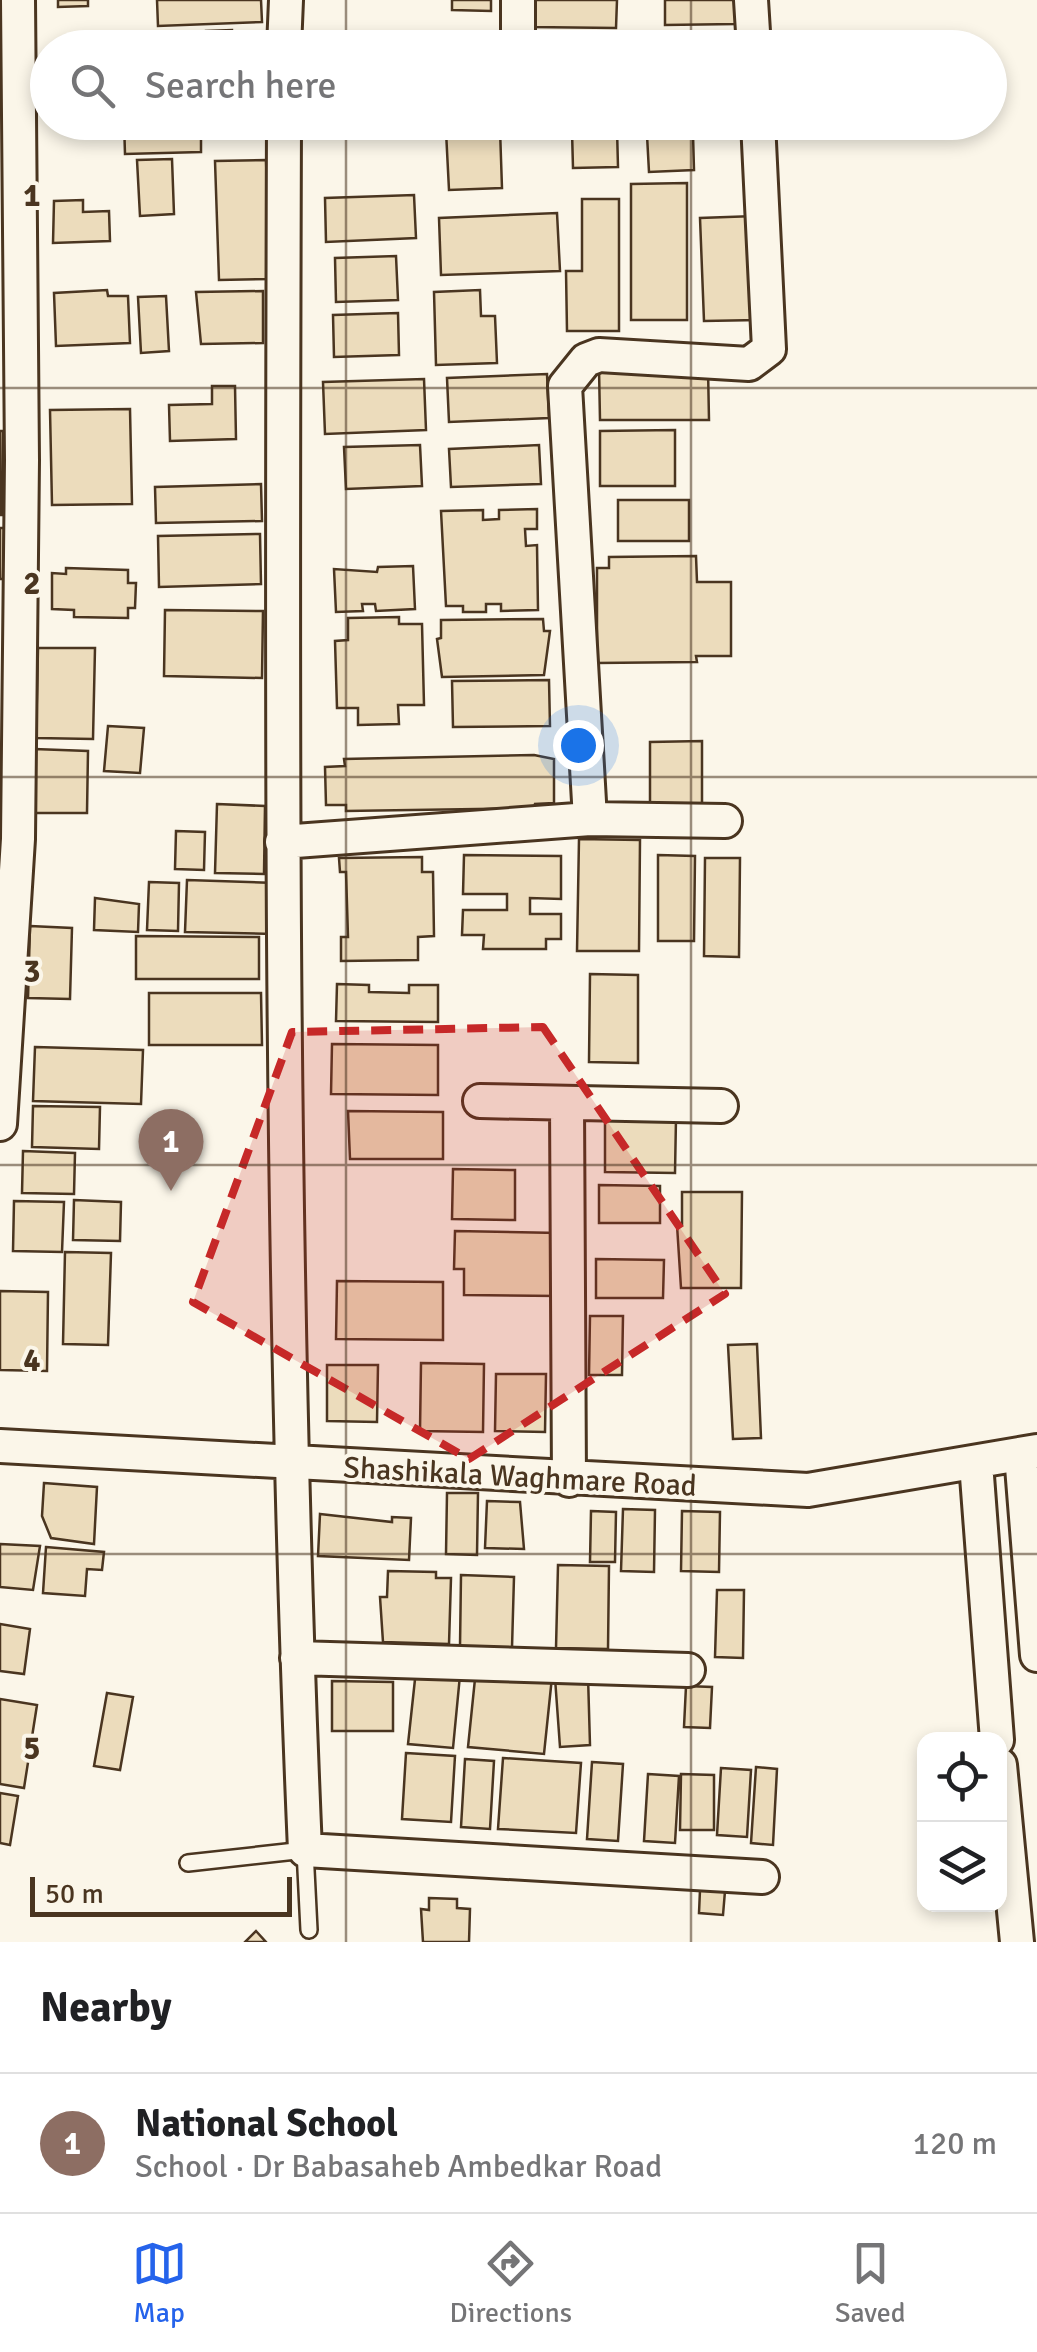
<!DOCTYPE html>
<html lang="en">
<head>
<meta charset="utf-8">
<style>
  :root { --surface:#fff; --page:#f6f6f6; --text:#202124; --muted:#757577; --line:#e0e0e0; --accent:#2563eb }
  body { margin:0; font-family:Signika,sans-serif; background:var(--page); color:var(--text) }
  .controls { position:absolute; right:30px; bottom:30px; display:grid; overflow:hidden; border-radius:20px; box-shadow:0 5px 15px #0003 }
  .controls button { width:90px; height:90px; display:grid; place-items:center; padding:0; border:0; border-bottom:2px solid var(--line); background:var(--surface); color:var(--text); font:50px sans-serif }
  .scale { position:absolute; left:30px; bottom:25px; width:262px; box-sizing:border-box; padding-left:10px; border:5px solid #4a3520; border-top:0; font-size:28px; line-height:35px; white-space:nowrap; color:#4a3520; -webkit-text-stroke:8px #fbf6e9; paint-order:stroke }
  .you { position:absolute; left:578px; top:745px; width:35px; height:35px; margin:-25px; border:8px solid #fff; border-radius:50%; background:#1a73e8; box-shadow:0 0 0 15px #1a73e833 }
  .badge { display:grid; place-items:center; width:65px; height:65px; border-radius:50%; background:var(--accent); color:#fff; font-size:32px; font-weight:700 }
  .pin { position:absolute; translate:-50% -82px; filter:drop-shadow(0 2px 5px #0008) }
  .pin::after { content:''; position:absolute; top:52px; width:35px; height:30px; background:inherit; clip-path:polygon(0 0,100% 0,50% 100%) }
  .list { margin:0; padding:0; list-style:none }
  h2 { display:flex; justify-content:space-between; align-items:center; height:130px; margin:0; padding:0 40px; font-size:42px }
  h2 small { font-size:32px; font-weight:400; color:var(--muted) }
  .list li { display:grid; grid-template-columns:65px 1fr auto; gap:30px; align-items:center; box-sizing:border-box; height:140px; padding:0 40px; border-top:2px solid var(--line) }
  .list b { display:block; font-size:38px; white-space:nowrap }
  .list p { margin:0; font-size:32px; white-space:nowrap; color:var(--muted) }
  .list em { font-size:32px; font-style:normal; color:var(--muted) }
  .icon { flex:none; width:55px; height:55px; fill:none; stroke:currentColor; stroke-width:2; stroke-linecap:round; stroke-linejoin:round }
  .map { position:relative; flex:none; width:1037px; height:1942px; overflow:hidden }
  .search { position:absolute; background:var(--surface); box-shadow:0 5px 15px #0003; left:30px; right:30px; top:30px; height:110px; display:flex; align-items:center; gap:25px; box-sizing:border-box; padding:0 35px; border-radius:55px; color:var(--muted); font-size:38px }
  .sheet { height:270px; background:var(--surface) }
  nav { display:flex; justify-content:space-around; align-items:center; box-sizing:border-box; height:140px; border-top:2px solid var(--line); background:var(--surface); font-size:28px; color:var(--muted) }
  nav a { display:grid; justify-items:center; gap:5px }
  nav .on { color:var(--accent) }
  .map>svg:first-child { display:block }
</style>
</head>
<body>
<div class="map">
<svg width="1037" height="1942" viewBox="0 0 1037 1942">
  <rect width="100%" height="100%" fill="#fbf6e9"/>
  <path fill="#ecdcbc" stroke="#4a3520" stroke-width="2.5" d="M 58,0 L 88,0 L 88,6 L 58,7 Z
    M 157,0 L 261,0 L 262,22 L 158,26 Z
    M 452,0 L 491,0 L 491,11 L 452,10 Z
    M 530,0 L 617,0 L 616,28 L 530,27 Z
    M 665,0 L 735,0 L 736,24 L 665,25 Z
    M 232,30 L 233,48 L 145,48 L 206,41 L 206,31 Z
    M 124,122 L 201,122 L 201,152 L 125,154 Z
    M 570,122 L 626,122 L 626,124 L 570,126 Z
    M 644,122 L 700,122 L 700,126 L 644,128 Z
    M 500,129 L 502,188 L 449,190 L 446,131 Z
    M 617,129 L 618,167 L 573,168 L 572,131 Z
    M 693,134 L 694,170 L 649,172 L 647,135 Z
    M 172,159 L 174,214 L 140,216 L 137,160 Z
    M 266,160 L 270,279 L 219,280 L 215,161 Z
    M 687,183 L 687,320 L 631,320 L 631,184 Z
    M 414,195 L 416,238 L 326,242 L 325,198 Z
    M 582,199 L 619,199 L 619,331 L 567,331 L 566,271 L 582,271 Z
    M 83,200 L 83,212 L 109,211 L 110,241 L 53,243 L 54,201 Z
    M 557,213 L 560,271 L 441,275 L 439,218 Z
    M 755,216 L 758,320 L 704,321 L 700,218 Z
    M 396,256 L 398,300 L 336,302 L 335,258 Z
    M 107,290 L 108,296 L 128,296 L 130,343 L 56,346 L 54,293 Z
    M 480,290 L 481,316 L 495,316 L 497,363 L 436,365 L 434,292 Z
    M 263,291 L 263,343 L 201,344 L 196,292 Z
    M 166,296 L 169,351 L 141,353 L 138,297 Z
    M 398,313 L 399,355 L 334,357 L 333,315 Z
    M 599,368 L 708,368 L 709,420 L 600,420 Z
    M 547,374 L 549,418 L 449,422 L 447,378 Z
    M 424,379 L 426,430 L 325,434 L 323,382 Z
    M 212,386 L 235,386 L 236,439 L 170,441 L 169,405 L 212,404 Z
    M 130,409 L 132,504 L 52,505 L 50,410 Z
    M 675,430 L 675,486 L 600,486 L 600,431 Z
    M 0,431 L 3,431 L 2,515 L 0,515 Z
    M 420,445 L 422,486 L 346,489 L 344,447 Z
    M 539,445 L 541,484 L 451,487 L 449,449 Z
    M 261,484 L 262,521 L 156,523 L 155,487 Z
    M 618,500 L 689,500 L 689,541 L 618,541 Z
    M 537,509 L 537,529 L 525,529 L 526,546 L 537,545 L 538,610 L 501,611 L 501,604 L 486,604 L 486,612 L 463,612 L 463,606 L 446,606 L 441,511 L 483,510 L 483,520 L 499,519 L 499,510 Z
    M 0,528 L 4,528 L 3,579 L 0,579 Z
    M 260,534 L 261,584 L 159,587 L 158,536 Z
    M 696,556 L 697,582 L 731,582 L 731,656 L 696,656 L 697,662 L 597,663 L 597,568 L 609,568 L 609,557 Z
    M 413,566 L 415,609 L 376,611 L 375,604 L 362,604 L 363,611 L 336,612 L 334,569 L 377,572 L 378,567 Z
    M 66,568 L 128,570 L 128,583 L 136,583 L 135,608 L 128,608 L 128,618 L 74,617 L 74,610 L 52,609 L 52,573 L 66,574 Z
    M 165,610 L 263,611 L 262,678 L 164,676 Z
    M 399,617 L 399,624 L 422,624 L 424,705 L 398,705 L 399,724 L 358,725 L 358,708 L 337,708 L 335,641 L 348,640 L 348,618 Z
    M 543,619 L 544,631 L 550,631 L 544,675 L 442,677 L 437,639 L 441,638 L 441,620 Z
    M 38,648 L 95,648 L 93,739 L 36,738 Z
    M 549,680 L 550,726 L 453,727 L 452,681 Z
    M 108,726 L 144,728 L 140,773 L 104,771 Z
    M 702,741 L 702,806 L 650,806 L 650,742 Z
    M 34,749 L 88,751 L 87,813 L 33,813 Z
    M 534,755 L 554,759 L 554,803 L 535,804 L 534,808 L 346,811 L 346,805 L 326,805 L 325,767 L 345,766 L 344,759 Z
    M 217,804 L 265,806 L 264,874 L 215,873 Z
    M 176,831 L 205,832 L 204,870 L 175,869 Z
    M 579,839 L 640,840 L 639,951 L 577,951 Z
    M 464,855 L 561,856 L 561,899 L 530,898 L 530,914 L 561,914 L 561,939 L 546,939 L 546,949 L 483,949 L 484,935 L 462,935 L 463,910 L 507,910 L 507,894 L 463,894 Z
    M 658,855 L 695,856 L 694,941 L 658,941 Z
    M 422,857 L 422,872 L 433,872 L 434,936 L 418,937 L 418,960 L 341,961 L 341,937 L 348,937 L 346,872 L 340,872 L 339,858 Z
    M 705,858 L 740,858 L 739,957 L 704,956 Z
    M 187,880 L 275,883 L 274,934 L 185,932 Z
    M 149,882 L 179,883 L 178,931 L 147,930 Z
    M 95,898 L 139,904 L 138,932 L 94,930 Z
    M 30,926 L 72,928 L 70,999 L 28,998 Z
    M 136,936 L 259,937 L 259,979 L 136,979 Z
    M 590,974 L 638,975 L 638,1063 L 589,1062 Z
    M 337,984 L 369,985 L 369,992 L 409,993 L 409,985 L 438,985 L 438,1022 L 336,1021 Z
    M 149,993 L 261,993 L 262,1045 L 149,1045 Z
    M 332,1044 L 438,1045 L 438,1095 L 331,1094 Z
    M 35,1047 L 143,1050 L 141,1104 L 33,1101 Z
    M 33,1106 L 100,1107 L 99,1149 L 32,1147 Z
    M 348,1111 L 443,1112 L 443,1159 L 350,1159 Z
    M 605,1118 L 676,1118 L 675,1173 L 605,1172 Z
    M 23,1151 L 75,1153 L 74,1194 L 22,1193 Z
    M 453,1169 L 515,1170 L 515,1220 L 452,1219 Z
    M 599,1185 L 660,1186 L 660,1223 L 599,1223 Z
    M 682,1192 L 742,1192 L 741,1288 L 681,1288 L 677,1225 L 682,1225 Z
    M 74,1200 L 121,1202 L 120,1241 L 73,1240 Z
    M 14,1201 L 64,1202 L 62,1252 L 13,1251 Z
    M 455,1231 L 559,1233 L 558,1296 L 464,1295 L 464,1269 L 454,1269 Z
    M 65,1252 L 111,1253 L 108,1345 L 63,1344 Z
    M 596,1259 L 664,1260 L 663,1298 L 596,1298 Z
    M 337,1281 L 443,1282 L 443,1340 L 336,1339 Z
    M 0,1291 L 48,1292 L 47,1371 L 0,1370 Z
    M 590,1316 L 623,1316 L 622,1375 L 589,1375 Z
    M 757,1344 L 761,1438 L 733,1439 L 728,1345 Z
    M 421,1363 L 484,1364 L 483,1432 L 420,1431 Z
    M 327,1365 L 378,1365 L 377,1422 L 327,1421 Z
    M 496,1374 L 546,1374 L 545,1432 L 495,1431 Z
    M 44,1483 L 97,1487 L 94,1544 L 51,1538 L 42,1516 Z
    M 447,1493 L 478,1493 L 477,1555 L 446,1554 Z
    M 487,1501 L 520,1502 L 524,1549 L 485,1548 Z
    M 623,1509 L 655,1510 L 654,1572 L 621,1571 Z
    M 591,1511 L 616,1512 L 615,1562 L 590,1562 Z
    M 682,1511 L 720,1512 L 719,1572 L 681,1571 Z
    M 320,1514 L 392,1522 L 392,1517 L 411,1518 L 409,1560 L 318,1556 Z
    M 0,1544 L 40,1546 L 33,1590 L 0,1587 Z
    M 46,1547 L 104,1552 L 102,1570 L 87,1569 L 85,1596 L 43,1593 Z
    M 558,1565 L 609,1566 L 608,1649 L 556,1648 Z
    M 388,1571 L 436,1572 L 436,1578 L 451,1578 L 449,1644 L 383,1642 L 380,1597 L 387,1597 Z
    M 461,1575 L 514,1577 L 512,1648 L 460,1647 Z
    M 717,1590 L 744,1590 L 743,1658 L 715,1657 Z
    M 0,1624 L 30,1629 L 24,1674 L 0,1671 Z
    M 476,1669 L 552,1677 L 544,1754 L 468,1747 Z
    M 416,1670 L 460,1675 L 453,1748 L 408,1744 Z
    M 588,1676 L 590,1745 L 560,1747 L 555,1678 Z
    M 332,1681 L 393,1682 L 393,1731 L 332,1731 Z
    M 686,1686 L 712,1687 L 710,1728 L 684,1727 Z
    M 107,1693 L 133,1697 L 120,1770 L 94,1766 Z
    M 0,1699 L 37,1705 L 24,1788 L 0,1784 Z
    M 406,1753 L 455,1756 L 451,1822 L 402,1819 Z
    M 503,1758 L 581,1763 L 576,1833 L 498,1829 Z
    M 465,1759 L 494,1761 L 490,1829 L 461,1827 Z
    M 592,1762 L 623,1764 L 618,1841 L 587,1839 Z
    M 756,1767 L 777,1769 L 773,1845 L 751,1843 Z
    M 721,1768 L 751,1770 L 747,1837 L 717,1835 Z
    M 648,1774 L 679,1776 L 675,1843 L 644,1841 Z
    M 681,1774 L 714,1775 L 714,1830 L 680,1830 Z
    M 0,1793 L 18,1796 L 10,1845 L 0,1843 Z
    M 700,1890 L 725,1891 L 723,1915 L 699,1913 Z
    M 429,1898 L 457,1899 L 457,1908 L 470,1909 L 469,1942 L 423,1942 L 421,1909 L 429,1910 Z
    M 256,1931 L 266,1942 L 245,1942 Z"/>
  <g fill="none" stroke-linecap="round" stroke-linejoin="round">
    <defs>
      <path id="service" d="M 188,1863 L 305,1850 L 309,1930"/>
      <path id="minor" d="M 751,0 L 754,48
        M 284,48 L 286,0
        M 518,48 L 518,0
        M 284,122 C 282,699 280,1274 305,1850 L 762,1877
        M 590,819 L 565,386 L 586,360 L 599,355 L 749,364 L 769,349 L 758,122
        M 282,842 L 590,819 L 725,821
        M 480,1101 L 721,1106
        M 567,1103 L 569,1480
        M 0,1124 L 18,839 L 22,460 L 18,0
        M 0,1446 L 808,1490 L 1037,1451
        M 1021,1454 L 1037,1655
        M 976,1463 L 997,1740
        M 297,1658 L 688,1670
        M 1000,1765 L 1017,1942"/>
    </defs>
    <use href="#service" stroke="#4a3520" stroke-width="20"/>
    <use href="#minor" stroke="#4a3520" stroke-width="38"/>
    <use href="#service" stroke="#fbf6e9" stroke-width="15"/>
    <use href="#minor" stroke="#fbf6e9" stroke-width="32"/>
  </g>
  <path fill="#c62828" fill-opacity="0.2" stroke="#c62828" stroke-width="8" stroke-dasharray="20 12" stroke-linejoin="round" d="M 543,1027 L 725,1294 L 469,1459 L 193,1302 L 292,1032 Z"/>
  <path fill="none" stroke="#4a3520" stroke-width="2.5" stroke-opacity="0.55" d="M 346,0 L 346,48M 691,0 L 691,48M 346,122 L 346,1942M 691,122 L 691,1942M 0,388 L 1037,388M 0,777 L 1037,777M 0,1165 L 1037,1165M 0,1554 L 1037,1554"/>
  <g text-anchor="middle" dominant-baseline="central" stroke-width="8" stroke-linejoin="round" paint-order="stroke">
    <g font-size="30" fill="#4a3520" stroke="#fbf6e9">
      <text transform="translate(520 1477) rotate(3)">Shashikala Waghmare Road</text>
    </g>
  </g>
  <g font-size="32" text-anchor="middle" font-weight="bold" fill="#4a3520" stroke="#fbf6e9" stroke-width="8" stroke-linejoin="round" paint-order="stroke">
    <text x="32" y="206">1</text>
    <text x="32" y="594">2</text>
    <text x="32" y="982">3</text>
    <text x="32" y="1371">4</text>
    <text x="32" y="1759">5</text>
  </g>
</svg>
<div class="controls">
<button><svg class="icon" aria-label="locate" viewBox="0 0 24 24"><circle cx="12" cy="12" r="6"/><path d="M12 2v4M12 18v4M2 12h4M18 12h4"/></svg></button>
<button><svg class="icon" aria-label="layers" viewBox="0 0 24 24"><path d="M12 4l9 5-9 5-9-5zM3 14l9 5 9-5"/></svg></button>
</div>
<div class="scale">50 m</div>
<div class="you"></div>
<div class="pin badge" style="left:171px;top:1191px;background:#8d6e63">1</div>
<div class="search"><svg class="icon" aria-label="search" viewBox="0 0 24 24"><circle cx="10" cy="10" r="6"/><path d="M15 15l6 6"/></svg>Search here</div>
</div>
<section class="sheet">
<h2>Nearby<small></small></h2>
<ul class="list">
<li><span class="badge" style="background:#8d6e63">1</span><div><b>National School</b><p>School · Dr Babasaheb Ambedkar Road</p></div><em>120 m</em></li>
</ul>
</section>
<nav>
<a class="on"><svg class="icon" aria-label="map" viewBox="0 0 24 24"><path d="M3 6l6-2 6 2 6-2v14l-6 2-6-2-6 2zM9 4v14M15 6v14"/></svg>Map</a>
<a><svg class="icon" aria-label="directions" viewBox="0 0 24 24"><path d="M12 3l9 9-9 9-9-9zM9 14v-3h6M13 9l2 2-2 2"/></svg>Directions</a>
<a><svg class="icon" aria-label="saved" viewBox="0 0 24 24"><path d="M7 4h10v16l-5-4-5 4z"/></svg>Saved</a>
</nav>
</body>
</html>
